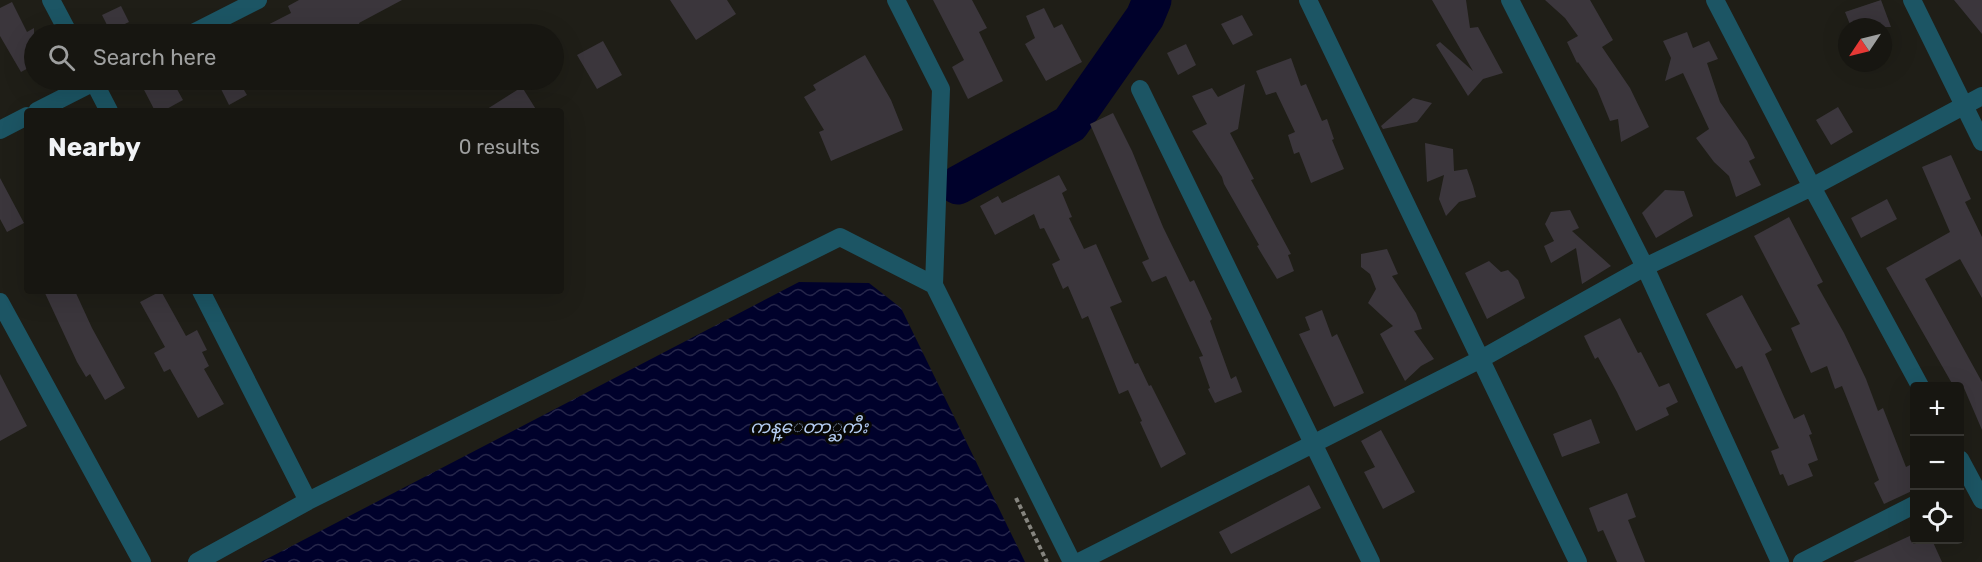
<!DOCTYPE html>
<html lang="en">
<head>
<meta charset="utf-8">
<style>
  :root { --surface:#171611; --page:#24231f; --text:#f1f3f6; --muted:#9e9f9f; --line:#363531 }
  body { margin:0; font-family:Rubik,"Noto Sans Myanmar",sans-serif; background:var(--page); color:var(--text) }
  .controls { position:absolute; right:18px; bottom:18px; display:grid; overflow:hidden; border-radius:6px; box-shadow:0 6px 24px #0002 }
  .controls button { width:54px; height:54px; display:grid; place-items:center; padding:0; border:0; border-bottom:2px solid var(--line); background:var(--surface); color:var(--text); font:30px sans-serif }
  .compass { position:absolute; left:1838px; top:18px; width:54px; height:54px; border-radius:50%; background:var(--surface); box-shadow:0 6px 24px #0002; rotate:235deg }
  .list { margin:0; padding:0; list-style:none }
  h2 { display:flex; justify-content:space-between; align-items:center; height:78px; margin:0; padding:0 24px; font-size:26px }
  h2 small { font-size:20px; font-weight:400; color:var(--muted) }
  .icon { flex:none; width:33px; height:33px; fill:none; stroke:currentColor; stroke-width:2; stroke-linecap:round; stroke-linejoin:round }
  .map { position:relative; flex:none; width:1982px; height:562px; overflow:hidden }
  .search { position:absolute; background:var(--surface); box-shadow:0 6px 24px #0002; left:24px; top:24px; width:540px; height:66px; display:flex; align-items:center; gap:15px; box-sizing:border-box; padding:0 21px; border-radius:33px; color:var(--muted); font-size:22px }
  .panel { position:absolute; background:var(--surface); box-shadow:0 6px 24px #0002; left:24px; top:108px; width:540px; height:186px; border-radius:6px }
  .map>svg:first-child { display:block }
</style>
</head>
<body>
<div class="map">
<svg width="1982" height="562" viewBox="0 0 1982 562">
  <defs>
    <pattern id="water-waves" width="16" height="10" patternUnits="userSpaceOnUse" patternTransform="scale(1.5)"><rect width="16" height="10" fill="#00012b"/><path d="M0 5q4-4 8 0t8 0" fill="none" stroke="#26264a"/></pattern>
  </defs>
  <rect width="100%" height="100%" fill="#1f1e17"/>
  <path fill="url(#water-waves)" d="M 799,282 L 869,283 L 901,308 L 1025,562 L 261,562 Z"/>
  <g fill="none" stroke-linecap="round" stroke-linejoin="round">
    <path stroke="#00012b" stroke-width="39" d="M 958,185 L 1070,124 L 1145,17 L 1152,0"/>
  </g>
  <path fill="#3b363c" d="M 299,0 L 402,0 L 359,23 L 361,28 L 349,34 L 250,34 L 291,13 L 288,6 Z
    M 670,0 L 727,0 L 736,14 L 696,40 Z
    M 933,0 L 972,0 L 987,28 L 979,32 L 1003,81 L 968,99 L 952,67 L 964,60 Z
    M 1432,0 L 1466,0 L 1470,28 L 1478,27 L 1503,73 L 1483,79 L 1468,96 L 1436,45 L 1440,42 L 1473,71 Z
    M 1545,0 L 1590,0 L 1613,40 L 1602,47 L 1630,88 L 1649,127 L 1621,142 L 1618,119 L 1610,121 L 1597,89 L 1578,62 L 1577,63 L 1567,42 L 1578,36 L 1565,18 Z
    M 1881,0 L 1891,27 L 1851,27 L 1845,12 Z
    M 1954,0 L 1982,0 L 1982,34 Z
    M 12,2 L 27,32 L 34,28 L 34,65 L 21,72 L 0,36 L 0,8 Z
    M 121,6 L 129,22 L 110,31 L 102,15 Z
    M 1044,8 L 1054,28 L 1062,24 L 1082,62 L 1046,81 L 1025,44 L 1035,38 L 1026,16 Z
    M 1242,15 L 1253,35 L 1233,45 L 1221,24 Z
    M 1687,32 L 1693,48 L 1709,41 L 1718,59 L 1707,63 L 1720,102 L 1747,141 L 1755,158 L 1749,161 L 1761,185 L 1736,197 L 1729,176 L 1714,162 L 1696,138 L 1709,129 L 1683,73 L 1665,81 L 1671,58 L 1663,41 Z
    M 603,41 L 622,75 L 597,89 L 577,55 Z
    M 1186,44 L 1196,65 L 1178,75 L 1167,53 Z
    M 865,55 L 891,100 L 903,130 L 831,161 L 819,132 L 824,130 L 804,97 L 816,90 L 813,85 Z
    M 1291,58 L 1301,86 L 1306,84 L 1322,121 L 1327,119 L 1334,139 L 1332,140 L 1344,169 L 1311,183 L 1299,152 L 1294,154 L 1288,135 L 1295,132 L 1276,92 L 1266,95 L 1256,71 Z
    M 154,80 L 172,80 L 183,100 L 163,111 L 155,111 L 142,86 Z
    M 219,80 L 238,80 L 247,95 L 229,105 L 221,89 L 223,88 Z
    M 1245,84 L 1238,129 L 1230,133 L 1254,179 L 1251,180 L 1291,254 L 1288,255 L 1294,271 L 1277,279 L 1263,256 L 1257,246 L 1259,245 L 1224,184 L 1222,177 L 1192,131 L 1207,124 L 1192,96 L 1212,88 L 1218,97 Z
    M 522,87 L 537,111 L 484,111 Z
    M 1413,98 L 1432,103 L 1417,122 L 1383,129 L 1381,126 Z
    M 1838,107 L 1853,132 L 1831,145 L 1816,120 Z
    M 1113,113 L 1132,151 L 1163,227 L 1190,282 L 1194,280 L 1212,319 L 1210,321 L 1231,379 L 1236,376 L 1242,392 L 1215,403 L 1208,389 L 1210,388 L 1199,357 L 1203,356 L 1166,276 L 1152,282 L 1142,262 L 1149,259 L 1090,124 Z
    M 1425,143 L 1453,149 L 1454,171 L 1467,169 L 1473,186 L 1476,197 L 1459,202 L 1446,216 L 1439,199 L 1444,175 L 1427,182 Z
    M 1951,155 L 1971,199 L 1965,202 L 1982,237 L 1982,298 L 1960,259 L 1925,279 L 1982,382 L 1982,430 L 1964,388 L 1959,391 L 1959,387 L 1954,387 L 1886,268 L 1950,232 L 1922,167 Z
    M 1059,175 L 1067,190 L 1062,193 L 1072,217 L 1069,218 L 1084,249 L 1096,244 L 1122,302 L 1110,307 L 1135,364 L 1138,363 L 1149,386 L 1151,385 L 1186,454 L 1161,468 L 1140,422 L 1142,421 L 1128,390 L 1119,394 L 1088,316 L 1082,319 L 1068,286 L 1063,289 L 1052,264 L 1060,260 L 1044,228 L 1040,229 L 1034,214 L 995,235 L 980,206 L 998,196 L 1002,203 Z
    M 0,178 L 24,223 L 7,232 L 0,219 Z
    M 1665,190 L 1684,191 L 1693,216 L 1656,238 L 1642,213 Z
    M 1887,199 L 1897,219 L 1861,238 L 1851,218 Z
    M 1570,210 L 1579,228 L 1572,231 L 1611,266 L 1582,284 L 1576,248 L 1551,263 L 1544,246 L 1554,241 L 1545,224 L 1551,212 Z
    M 1789,217 L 1823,282 L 1817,285 L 1844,333 L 1866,379 L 1878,411 L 1883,408 L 1906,467 L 1914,463 L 1914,490 L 1884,504 L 1874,483 L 1879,480 L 1842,386 L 1835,389 L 1827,366 L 1811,373 L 1791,328 L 1800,324 L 1754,236 Z
    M 1387,249 L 1398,274 L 1392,276 L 1416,313 L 1422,329 L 1414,331 L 1434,359 L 1421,366 L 1405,381 L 1380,334 L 1393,326 L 1368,303 L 1376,289 L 1370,274 L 1361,267 L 1361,254 Z
    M 1489,261 L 1501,272 L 1508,270 L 1518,280 L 1525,298 L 1487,319 L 1465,273 Z
    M 44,291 L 75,291 L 92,328 L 125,388 L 105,400 L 90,374 L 86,377 L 77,362 Z
    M 161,291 L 186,336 L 197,330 L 207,350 L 202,352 L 209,366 L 204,369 L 224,404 L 198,418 L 170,369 L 164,372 L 154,353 L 165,347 L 140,302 Z
    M 1742,295 L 1772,350 L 1765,354 L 1794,419 L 1804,414 L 1812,434 L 1809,435 L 1818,460 L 1808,464 L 1813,476 L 1788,486 L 1783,474 L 1780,475 L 1771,451 L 1779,448 L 1742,366 L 1736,369 L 1706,314 Z
    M 1322,310 L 1332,337 L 1337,334 L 1364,393 L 1334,407 L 1299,334 L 1310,330 L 1305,317 Z
    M 1620,318 L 1638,353 L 1641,352 L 1659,387 L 1669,383 L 1678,402 L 1666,408 L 1669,415 L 1636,431 L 1617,392 L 1598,357 L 1595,359 L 1584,336 Z
    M 0,374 L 27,426 L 0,441 Z
    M 1591,419 L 1600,443 L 1562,457 L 1553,434 Z
    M 1381,430 L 1415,492 L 1383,509 L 1364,472 L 1375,467 L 1361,441 Z
    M 1309,485 L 1321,508 L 1231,554 L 1219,532 Z
    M 1627,493 L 1636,517 L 1628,520 L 1645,562 L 1617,562 L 1603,530 L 1598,532 L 1589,508 Z
    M 1914,534 L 1914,540 L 1932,540 L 1942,562 L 1853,562 Z"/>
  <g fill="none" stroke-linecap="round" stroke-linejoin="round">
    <path stroke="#86857f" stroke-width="4" stroke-dasharray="4.5 3" stroke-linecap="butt" d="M 1016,498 L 1047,562"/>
    <path stroke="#1c5564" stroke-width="18" d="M 51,0 L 69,34
      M 896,0 L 941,89 L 934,285 L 1072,562
      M 1308,0 L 1578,562
      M 1510,0 L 1645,267 L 1780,562
      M 1715,0 L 1812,187 L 1920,386
      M 1912,0 L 1982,142
      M 191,34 L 258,0
      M 99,80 L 94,82 L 109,111
      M 1140,89 L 1371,562
      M 37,111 L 94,82 L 93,80
      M 0,130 L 27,116
      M 201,291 L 308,501
      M 0,302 L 142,562
      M 1960,459 L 1982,500
      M 197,562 L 308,501 L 840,237 L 934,285
      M 1079,562 L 1481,359 L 1645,267 L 1812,187 L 1982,96
      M 1802,562 L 1914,505"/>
  </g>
  <g text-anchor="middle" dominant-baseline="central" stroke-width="6" stroke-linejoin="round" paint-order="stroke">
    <g font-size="18" font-style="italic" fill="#b5cdf2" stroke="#080806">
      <text x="809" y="427">ကန္ေတာ္ႀကီး</text>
    </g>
  </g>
</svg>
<div class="controls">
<button>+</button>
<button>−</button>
<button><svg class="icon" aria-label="locate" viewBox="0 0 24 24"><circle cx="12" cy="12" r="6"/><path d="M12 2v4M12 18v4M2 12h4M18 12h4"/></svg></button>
</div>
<svg class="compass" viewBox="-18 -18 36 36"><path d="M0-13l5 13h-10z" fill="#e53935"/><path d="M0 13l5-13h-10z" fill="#9e9f9f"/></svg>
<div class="search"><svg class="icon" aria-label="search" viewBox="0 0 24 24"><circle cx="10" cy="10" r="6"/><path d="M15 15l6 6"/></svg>Search here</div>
<section class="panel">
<h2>Nearby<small>0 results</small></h2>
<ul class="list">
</ul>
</section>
</div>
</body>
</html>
